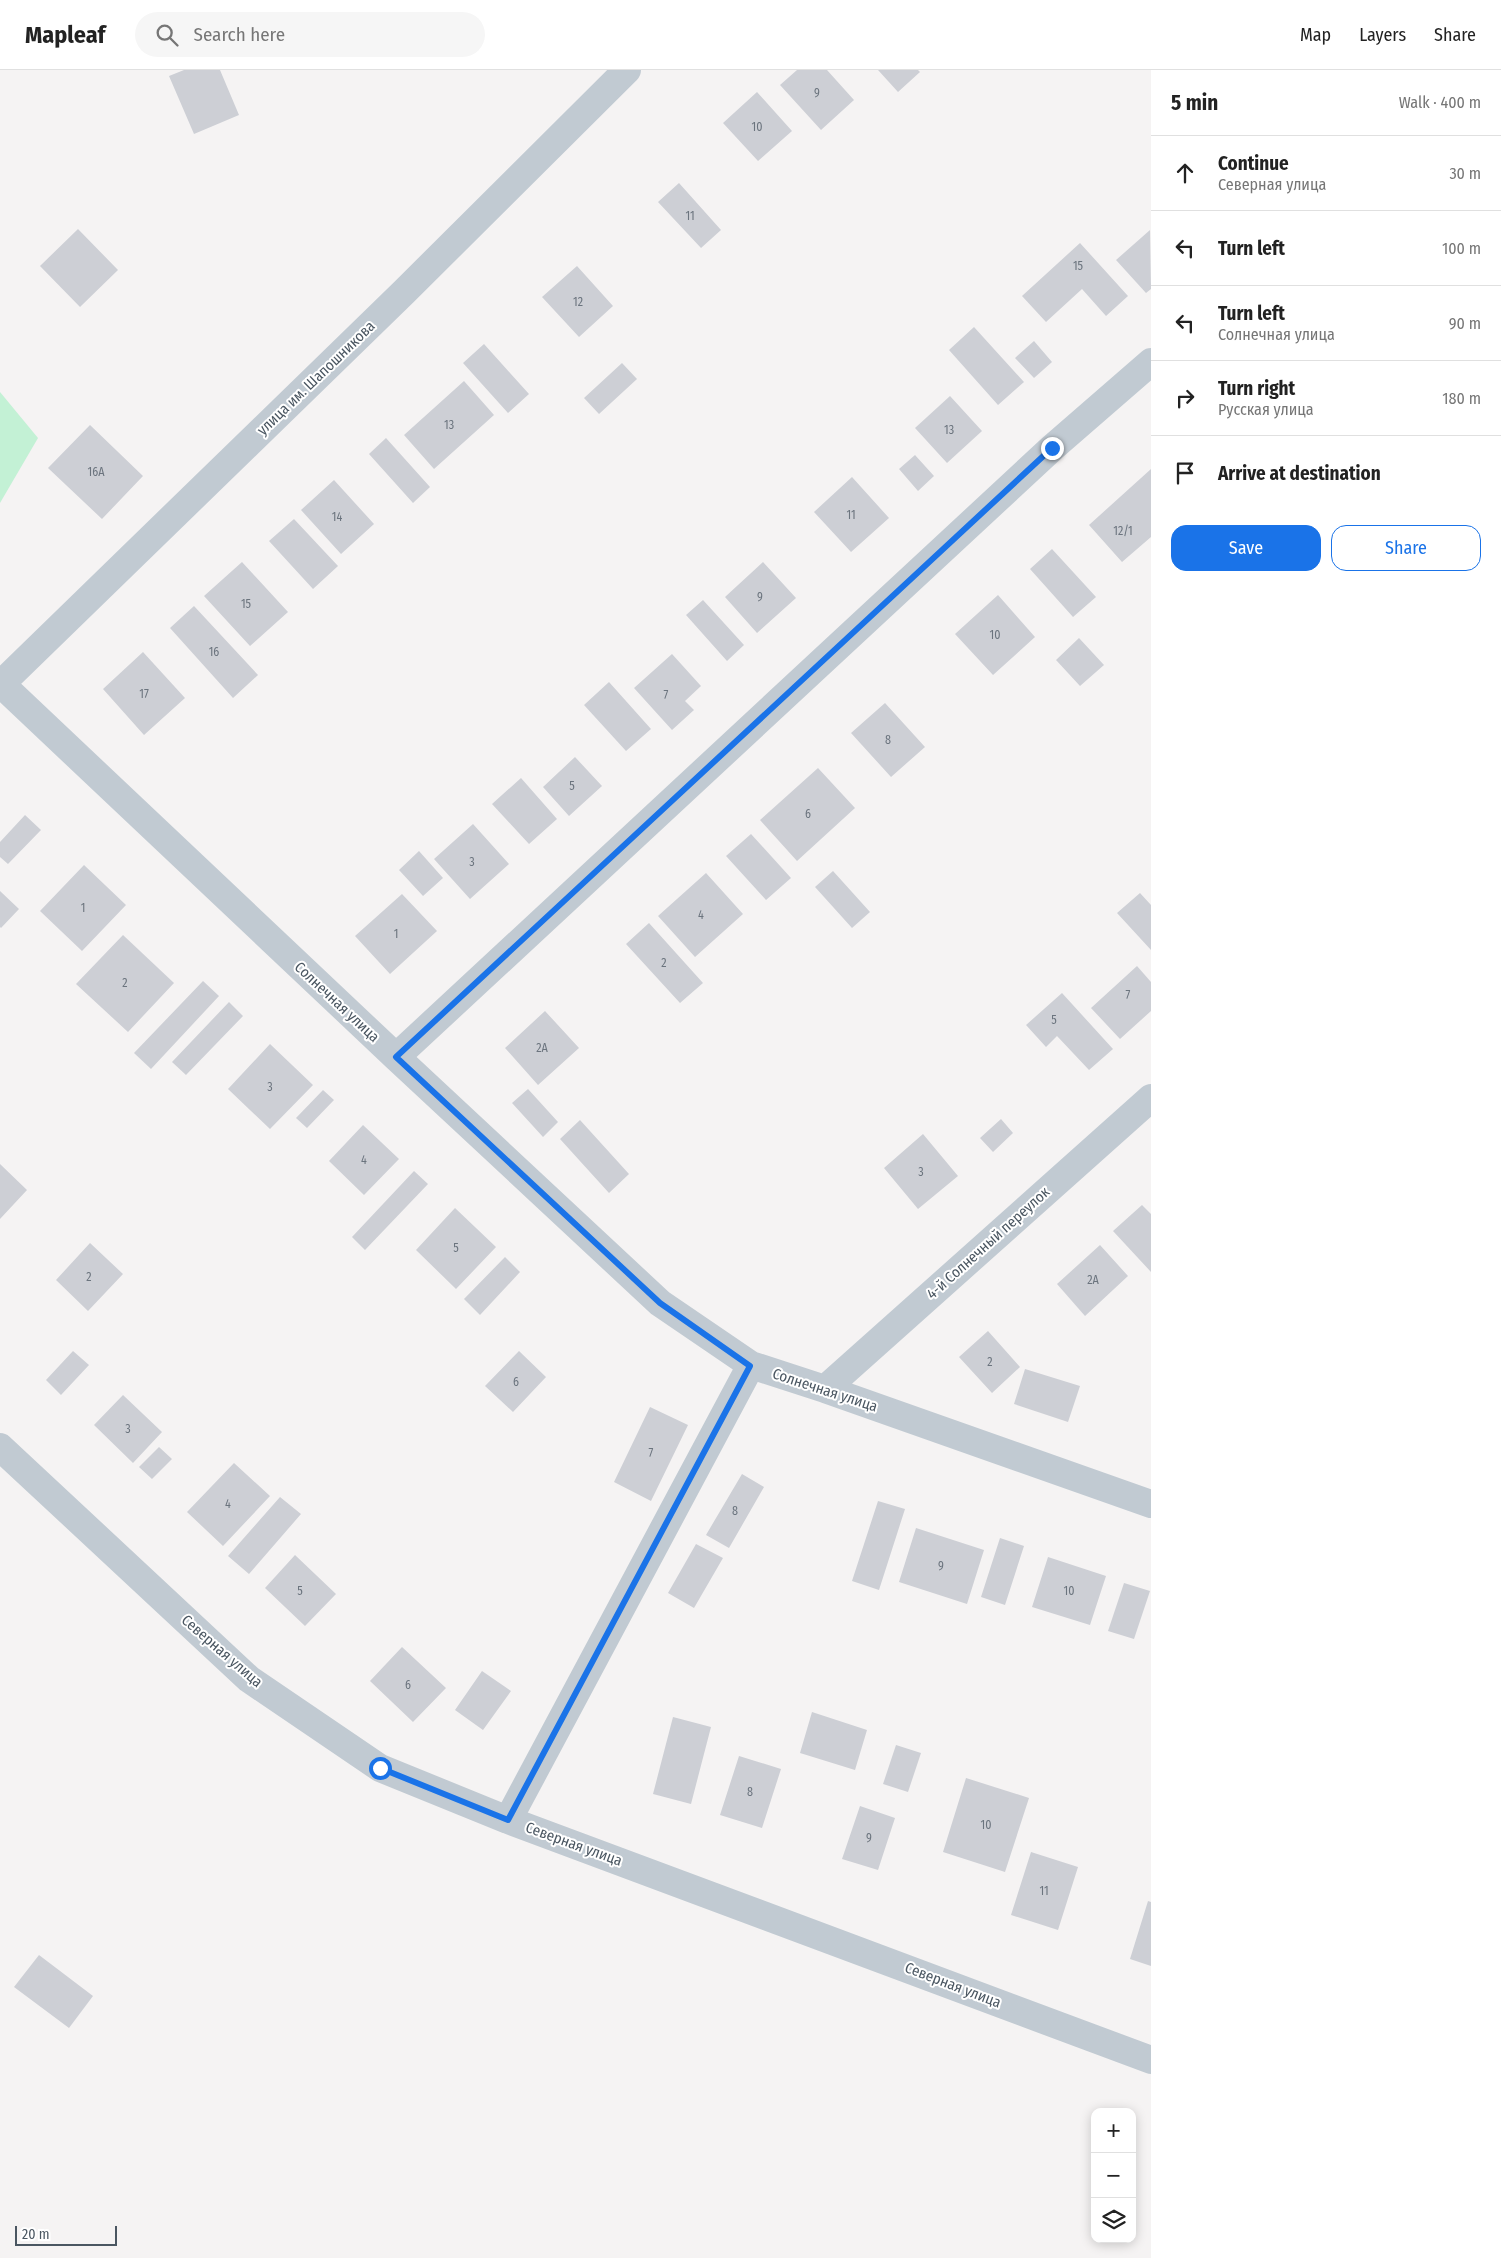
<!DOCTYPE html>
<html lang="en">
<head>
<meta charset="utf-8">
<style>
  :root { --surface:#fff; --page:#f6f6f6; --text:#222; --muted:#767676; --line:#e0e0e0; --accent:#1a73e8 }
  body { margin:0; font-family:"Fira Sans Condensed",sans-serif; background:var(--page); color:var(--text) }
  .controls { position:absolute; right:15px; bottom:15px; display:grid; overflow:hidden; border-radius:10px; box-shadow:0 2px 12px #0003 }
  .controls button { width:45px; height:45px; display:grid; place-items:center; padding:0; border:0; border-bottom:1px solid var(--line); background:var(--surface); color:var(--text); font:25px sans-serif }
  .scale { position:absolute; left:15px; bottom:12px; width:102px; box-sizing:border-box; padding-left:5px; border:2px solid #4a5661; border-top:0; font-size:14px; line-height:18px; white-space:nowrap; color:#4a5661; -webkit-text-stroke:4px #fff; paint-order:stroke }
  .stop { position:absolute; width:15px; height:15px; margin:-11px; border:4px solid #1a73e8; border-radius:50%; background:#fff }
  .stop.end { background:#1a73e8; border-color:#fff; box-shadow:0 1px 5px #0008 }
  .list { margin:0; padding:0; list-style:none }
  h2 { display:flex; justify-content:space-between; align-items:center; height:65px; margin:0; padding:0 20px; font-size:21px }
  h2 small { font-size:16px; font-weight:400; color:var(--muted) }
  .list li { display:grid; grid-template-columns:32px 1fr auto; gap:15px; align-items:center; box-sizing:border-box; height:75px; padding:0 20px; border-top:1px solid var(--line) }
  .list b { display:block; font-size:19px; white-space:nowrap }
  .list p { margin:0; font-size:16px; white-space:nowrap; color:var(--muted) }
  .list em { font-size:16px; font-style:normal; color:var(--muted) }
  .actions { display:flex; gap:10px; padding:15px 20px }
  .actions a { flex:1; padding:11px 0; border:1px solid var(--accent); border-radius:15px; text-align:center; font-size:18px; color:var(--accent) }
  .actions .main { background:var(--accent); color:#fff }
  .icon { flex:none; width:28px; height:28px; fill:none; stroke:currentColor; stroke-width:2; stroke-linecap:round; stroke-linejoin:round }
  .map { position:relative; flex:none; width:1151px; height:2188px; overflow:hidden }
  header { display:flex; align-items:center; gap:30px; box-sizing:border-box; height:70px; padding:0 25px; background:var(--surface); border-bottom:1px solid var(--line) }
  header strong { font-size:24px }
  nav { display:flex; gap:28px; margin-inline-start:auto; font-size:18px }
  .search { width:350px; height:45px; background:var(--page); display:flex; align-items:center; gap:12px; box-sizing:border-box; padding:0 18px; border-radius:28px; color:var(--muted); font-size:19px }
  main { display:flex }
  aside { flex:1; background:var(--surface) }
  .map>svg:first-child { display:block }
</style>
</head>
<body>
<header>
<strong>Mapleaf</strong>
<div class="search"><svg class="icon" aria-label="search" viewBox="0 0 24 24"><circle cx="10" cy="10" r="6"/><path d="M15 15l6 6"/></svg>Search here</div>
<nav><a>Map</a><a>Layers</a><a>Share</a></nav>
</header>
<main>
<div class="map">
<svg width="1151" height="2188" viewBox="0 0 1151 2188">
  <rect width="100%" height="100%" fill="#f5f3f3"/>
  <path fill="#c3f1d5" d="M 0,322 L 38,368 L 0,433 Z"/>
  <path fill="#cdcfd5" d="M 184,0 L 220,0 L 239,45 L 194,64 L 169,6 Z
    M 797,0 L 827,0 L 854,30 L 821,60 L 780,15 Z
    M 878,0 L 918,0 L 920,2 L 898,22 Z
    M 757,22 L 792,61 L 758,91 L 723,53 Z
    M 679,113 L 721,160 L 701,178 L 658,132 Z
    M 78,159 L 118,200 L 80,237 L 40,196 Z
    M 1150,160 L 1151,219 L 1146,223 L 1116,190 Z
    M 1080,173 L 1128,226 L 1106,246 L 1082,219 L 1046,252 L 1022,226 Z
    M 577,196 L 613,236 L 579,267 L 542,227 Z
    M 974,257 L 1024,312 L 998,335 L 949,280 Z
    M 1034,271 L 1052,292 L 1034,308 L 1015,288 Z
    M 484,274 L 529,324 L 508,343 L 463,293 Z
    M 622,293 L 637,309 L 599,344 L 584,328 Z
    M 464,311 L 494,345 L 434,399 L 404,365 Z
    M 950,326 L 982,361 L 947,393 L 915,358 Z
    M 90,355 L 143,406 L 102,449 L 48,398 Z
    M 386,368 L 430,417 L 413,433 L 369,384 Z
    M 915,385 L 934,406 L 918,421 L 899,399 Z
    M 1151,399 L 1151,467 L 1122,492 L 1089,455 Z
    M 852,407 L 889,448 L 851,482 L 814,442 Z
    M 334,410 L 374,454 L 341,484 L 301,440 Z
    M 294,449 L 338,496 L 313,519 L 269,471 Z
    M 1052,479 L 1096,527 L 1073,547 L 1030,499 Z
    M 242,492 L 288,542 L 250,576 L 204,526 Z
    M 763,492 L 796,528 L 757,563 L 725,527 Z
    M 998,525 L 1035,567 L 993,605 L 955,564 Z
    M 703,530 L 744,575 L 727,591 L 686,545 Z
    M 194,536 L 258,605 L 233,628 L 170,558 Z
    M 1079,568 L 1104,595 L 1080,616 L 1056,590 Z
    M 143,582 L 185,628 L 144,665 L 103,619 Z
    M 672,584 L 701,616 L 685,631 L 694,640 L 672,660 L 634,618 Z
    M 609,612 L 651,659 L 626,681 L 584,635 Z
    M 885,633 L 925,677 L 891,707 L 851,663 Z
    M 575,687 L 602,716 L 569,746 L 543,717 Z
    M 818,698 L 855,738 L 797,791 L 760,750 Z
    M 521,708 L 557,749 L 529,774 L 492,734 Z
    M 25,745 L 41,760 L 8,794 L 0,787 L 0,772 Z
    M 473,754 L 509,794 L 470,829 L 434,789 Z
    M 751,764 L 791,808 L 766,830 L 726,786 Z
    M 419,781 L 443,808 L 423,826 L 399,800 Z
    M 84,795 L 126,835 L 82,881 L 40,841 Z
    M 833,801 L 870,842 L 852,858 L 815,817 Z
    M 706,803 L 743,844 L 695,887 L 658,846 Z
    M 0,821 L 19,839 L 1,858 L 0,857 Z
    M 1140,823 L 1151,835 L 1151,880 L 1117,843 Z
    M 402,824 L 437,861 L 390,904 L 355,866 Z
    M 649,853 L 703,913 L 680,933 L 626,874 Z
    M 123,865 L 174,913 L 128,962 L 76,914 Z
    M 1137,896 L 1151,912 L 1151,941 L 1120,969 L 1091,938 Z
    M 203,911 L 219,926 L 151,999 L 134,983 Z
    M 1062,923 L 1113,979 L 1089,1000 L 1057,966 L 1046,977 L 1026,955 Z
    M 229,932 L 243,946 L 186,1005 L 172,992 Z
    M 545,941 L 579,978 L 538,1015 L 505,978 Z
    M 270,974 L 313,1015 L 270,1059 L 228,1019 Z
    M 528,1019 L 558,1052 L 543,1067 L 512,1033 Z
    M 323,1020 L 334,1030 L 307,1058 L 296,1048 Z
    M 1001,1049 L 1013,1063 L 993,1082 L 980,1068 Z
    M 580,1050 L 629,1104 L 609,1123 L 560,1069 Z
    M 363,1055 L 399,1089 L 364,1125 L 329,1091 Z
    M 923,1064 L 958,1106 L 918,1139 L 884,1098 Z
    M 0,1094 L 27,1120 L 0,1149 Z
    M 414,1101 L 428,1114 L 365,1180 L 352,1167 Z
    M 1142,1135 L 1151,1144 L 1151,1202 L 1113,1161 Z
    M 455,1138 L 496,1177 L 456,1219 L 416,1180 Z
    M 90,1173 L 123,1204 L 88,1241 L 56,1210 Z
    M 1100,1175 L 1128,1206 L 1085,1246 L 1057,1214 Z
    M 505,1187 L 520,1202 L 480,1245 L 464,1229 Z
    M 988,1261 L 1020,1297 L 992,1323 L 959,1287 Z
    M 73,1281 L 89,1295 L 61,1325 L 46,1310 Z
    M 519,1281 L 546,1307 L 513,1342 L 485,1316 Z
    M 1025,1299 L 1080,1316 L 1068,1352 L 1014,1334 Z
    M 123,1325 L 162,1362 L 133,1393 L 94,1355 Z
    M 650,1337 L 688,1355 L 651,1431 L 614,1412 Z
    M 159,1377 L 172,1389 L 152,1409 L 139,1397 Z
    M 234,1393 L 270,1426 L 223,1476 L 187,1442 Z
    M 742,1404 L 764,1417 L 729,1478 L 706,1465 Z
    M 280,1427 L 301,1444 L 249,1504 L 228,1486 Z
    M 878,1431 L 905,1439 L 879,1520 L 852,1511 Z
    M 916,1458 L 984,1480 L 967,1534 L 899,1512 Z
    M 1000,1468 L 1024,1476 L 1005,1535 L 981,1527 Z
    M 696,1474 L 723,1488 L 694,1538 L 668,1523 Z
    M 295,1485 L 336,1524 L 305,1556 L 265,1518 Z
    M 1048,1487 L 1106,1506 L 1090,1555 L 1032,1537 Z
    M 1124,1513 L 1150,1521 L 1134,1569 L 1108,1561 Z
    M 402,1577 L 446,1618 L 413,1652 L 370,1611 Z
    M 482,1601 L 511,1621 L 483,1660 L 455,1640 Z
    M 812,1642 L 867,1660 L 855,1700 L 800,1683 Z
    M 673,1647 L 711,1657 L 691,1734 L 653,1724 Z
    M 896,1675 L 921,1683 L 908,1722 L 883,1714 Z
    M 739,1686 L 781,1699 L 762,1758 L 720,1745 Z
    M 966,1708 L 1029,1728 L 1005,1802 L 943,1782 Z
    M 860,1736 L 895,1748 L 878,1800 L 842,1789 Z
    M 1031,1782 L 1078,1797 L 1058,1860 L 1011,1845 Z
    M 1148,1831 L 1151,1832 L 1151,1896 L 1130,1889 Z
    M 39,1885 L 93,1926 L 69,1958 L 14,1917 Z"/>
  <g fill="none" stroke-linecap="round" stroke-linejoin="round">
    <path stroke="#c1cad2" stroke-width="28" d="M 1,614 L 404,222 L 627,0
      M 0,616 L 1,614 L 396,987 L 660,1233 L 751,1295 L 825,1319 L 1151,1434
      M 396,987 L 1052,378 L 1151,292
      M 825,1319 L 1151,1028
      M 0,1377 L 249,1609 L 380,1698 L 508,1750 L 1151,1990
      M 508,1750 L 751,1295"/>
  </g>
  <g fill="none" stroke-linecap="round" stroke-linejoin="round">
    <path stroke="#1a73e8" stroke-width="6" d="M 380,1698 L 508,1750 L 750,1296 L 660,1233 L 396,987 L 1052,378"/>
  </g>
  <g text-anchor="middle" dominant-baseline="central" stroke-width="4" stroke-linejoin="round" paint-order="stroke">
    <g font-size="12" fill="#6b747e">
      <text x="817" y="23">9</text>
      <text x="757" y="57">10</text>
      <text x="690" y="146">11</text>
      <text x="1078" y="196">15</text>
      <text x="578" y="232">12</text>
      <text x="449" y="355">13</text>
      <text x="949" y="360">13</text>
      <text x="96" y="402">16А</text>
      <text x="851" y="445">11</text>
      <text x="337" y="447">14</text>
      <text x="1123" y="461">12/1</text>
      <text x="760" y="527">9</text>
      <text x="246" y="534">15</text>
      <text x="995" y="565">10</text>
      <text x="214" y="582">16</text>
      <text x="144" y="624">17</text>
      <text x="666" y="625">7</text>
      <text x="888" y="670">8</text>
      <text x="572" y="716">5</text>
      <text x="808" y="744">6</text>
      <text x="472" y="792">3</text>
      <text x="83" y="838">1</text>
      <text x="701" y="845">4</text>
      <text x="396" y="864">1</text>
      <text x="664" y="893">2</text>
      <text x="125" y="913">2</text>
      <text x="1128" y="925">7</text>
      <text x="1054" y="950">5</text>
      <text x="542" y="978">2А</text>
      <text x="270" y="1017">3</text>
      <text x="364" y="1090">4</text>
      <text x="921" y="1102">3</text>
      <text x="456" y="1178">5</text>
      <text x="89" y="1207">2</text>
      <text x="1093" y="1210">2А</text>
      <text x="990" y="1292">2</text>
      <text x="516" y="1312">6</text>
      <text x="128" y="1359">3</text>
      <text x="651" y="1383">7</text>
      <text x="228" y="1434">4</text>
      <text x="735" y="1441">8</text>
      <text x="941" y="1496">9</text>
      <text x="300" y="1521">5</text>
      <text x="1069" y="1521">10</text>
      <text x="408" y="1615">6</text>
      <text x="750" y="1722">8</text>
      <text x="986" y="1755">10</text>
      <text x="869" y="1768">9</text>
      <text x="1044" y="1821">11</text>
    </g>
    <g font-size="15" fill="#4a5661" stroke="#fff">
      <text transform="translate(316 308) rotate(-44)">улица им. Шапошникова</text>
      <text transform="translate(337 932) rotate(43)">Солнечная улица</text>
      <text transform="translate(988 1173) rotate(-42)">4-й Солнечный переулок</text>
      <text transform="translate(825 1320) rotate(18)">Солнечная улица</text>
      <text transform="translate(222 1581) rotate(41)">Северная улица</text>
      <text transform="translate(574 1774) rotate(20)">Северная улица</text>
      <text transform="translate(953 1915) rotate(21)">Северная улица</text>
    </g>
  </g>
</svg>
<div class="controls">
<button>+</button>
<button>−</button>
<button><svg class="icon" aria-label="layers" viewBox="0 0 24 24"><path d="M12 4l9 5-9 5-9-5zM3 14l9 5 9-5"/></svg></button>
</div>
<div class="scale">20 m</div>
<div class="stop" style="left:380px;top:1698px"></div>
<div class="stop end" style="left:1052px;top:378px"></div>
</div>
<aside>
<h2>5 min<small>Walk · 400 m</small></h2>
<ul class="list">
<li><svg class="icon" aria-label="ahead" viewBox="0 0 24 24"><path d="M12 20V5M6 11l6-6 6 6"/></svg><div><b>Continue</b><p>Северная улица</p></div><em>30 m</em></li>
<li><svg class="icon" aria-label="left" viewBox="0 0 24 24"><path d="M17 20v-9H6M10 6l-5 5 5 5"/></svg><div><b>Turn left</b></div><em>100 m</em></li>
<li><svg class="icon" aria-label="left" viewBox="0 0 24 24"><path d="M17 20v-9H6M10 6l-5 5 5 5"/></svg><div><b>Turn left</b><p>Солнечная улица</p></div><em>90 m</em></li>
<li><svg class="icon" aria-label="right" viewBox="0 0 24 24"><path d="M7 20v-9h11M14 6l5 5-5 5"/></svg><div><b>Turn right</b><p>Русская улица</p></div><em>180 m</em></li>
<li><svg class="icon" aria-label="arrive" viewBox="0 0 24 24"><path d="M6 21V4h12l-3 4 3 4H6"/></svg><div><b>Arrive at destination</b></div></li>
</ul>
<div class="actions"><a class="main">Save</a><a>Share</a></div>
</aside>
</main>
</body>
</html>
